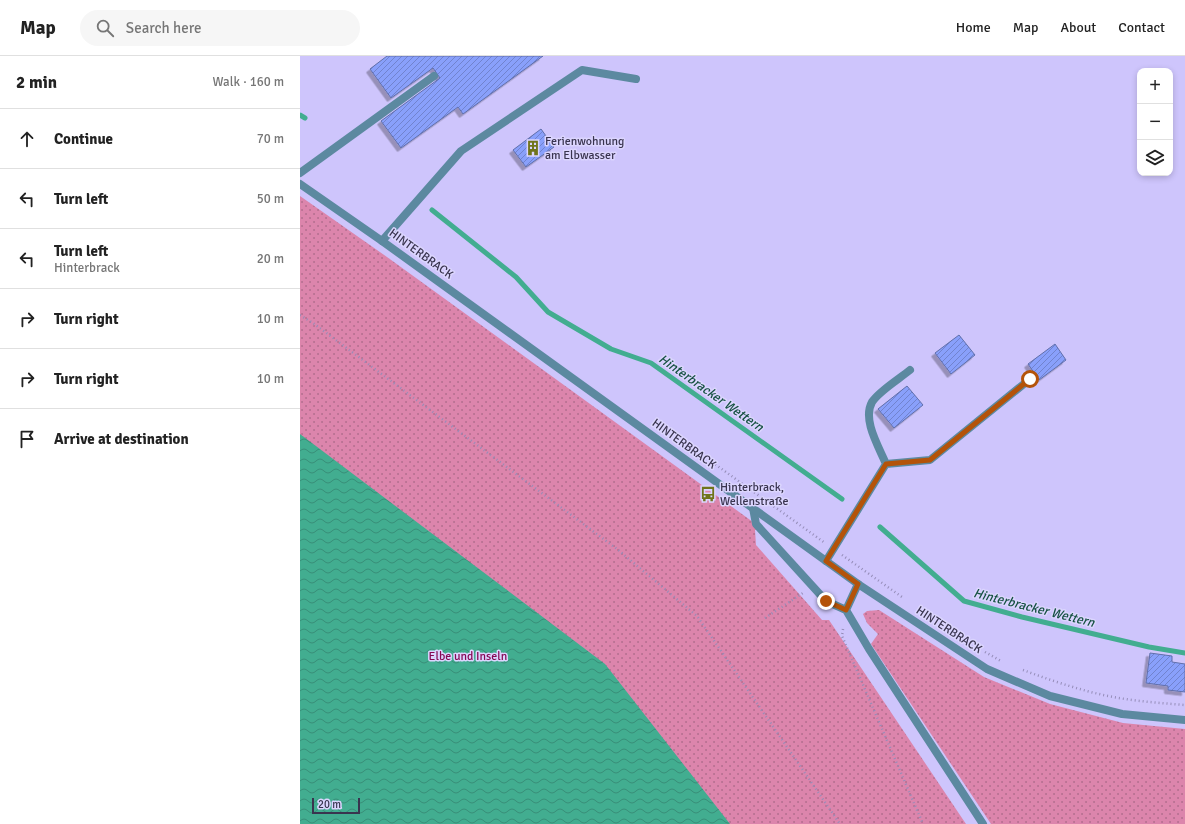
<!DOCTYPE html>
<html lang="en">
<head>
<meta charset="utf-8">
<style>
  :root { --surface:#fff; --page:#f6f6f6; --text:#222; --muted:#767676; --line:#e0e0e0 }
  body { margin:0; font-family:Signika,sans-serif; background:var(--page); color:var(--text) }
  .controls { position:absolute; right:12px; top:12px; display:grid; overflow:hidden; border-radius:8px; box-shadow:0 2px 6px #0003 }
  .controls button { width:36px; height:36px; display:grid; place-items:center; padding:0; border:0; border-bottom:1px solid var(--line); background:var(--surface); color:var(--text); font:20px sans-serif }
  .scale { position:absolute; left:12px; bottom:10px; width:48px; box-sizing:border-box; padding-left:4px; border:2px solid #39344f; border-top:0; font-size:11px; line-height:14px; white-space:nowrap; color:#39344f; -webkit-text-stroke:3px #dbd5fe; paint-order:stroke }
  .stop { position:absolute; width:12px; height:12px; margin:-9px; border:3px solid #b45309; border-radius:50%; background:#fff }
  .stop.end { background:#b45309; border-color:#fff; box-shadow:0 1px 4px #0008 }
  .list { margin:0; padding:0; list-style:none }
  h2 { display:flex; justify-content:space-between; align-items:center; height:52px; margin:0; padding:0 16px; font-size:17px }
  h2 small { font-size:13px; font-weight:400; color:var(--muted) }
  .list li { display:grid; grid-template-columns:26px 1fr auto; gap:12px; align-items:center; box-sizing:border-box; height:60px; padding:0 16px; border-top:1px solid var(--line) }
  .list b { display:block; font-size:15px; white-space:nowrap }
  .list p { margin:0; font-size:13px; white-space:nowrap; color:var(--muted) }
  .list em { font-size:13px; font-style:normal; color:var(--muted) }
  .icon { flex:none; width:22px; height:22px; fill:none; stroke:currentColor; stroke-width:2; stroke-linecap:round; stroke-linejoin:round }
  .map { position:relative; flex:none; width:885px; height:768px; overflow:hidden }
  header { display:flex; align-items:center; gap:24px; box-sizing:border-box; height:56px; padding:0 20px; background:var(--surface); border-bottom:1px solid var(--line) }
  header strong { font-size:19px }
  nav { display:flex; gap:22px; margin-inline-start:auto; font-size:14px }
  .search { width:280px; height:36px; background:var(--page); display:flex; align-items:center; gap:10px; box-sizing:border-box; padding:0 14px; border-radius:22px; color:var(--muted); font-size:15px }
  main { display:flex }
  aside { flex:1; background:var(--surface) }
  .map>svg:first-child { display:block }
</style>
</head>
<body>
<header>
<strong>Map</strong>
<div class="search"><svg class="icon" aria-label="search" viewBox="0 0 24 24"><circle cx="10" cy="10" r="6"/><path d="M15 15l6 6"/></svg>Search here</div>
<nav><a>Home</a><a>Map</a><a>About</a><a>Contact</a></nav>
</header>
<main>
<aside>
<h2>2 min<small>Walk · 160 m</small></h2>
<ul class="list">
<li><svg class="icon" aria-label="ahead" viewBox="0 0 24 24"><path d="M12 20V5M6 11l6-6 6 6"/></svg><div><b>Continue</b></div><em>70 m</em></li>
<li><svg class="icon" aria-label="left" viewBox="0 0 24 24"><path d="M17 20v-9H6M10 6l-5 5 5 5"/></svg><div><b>Turn left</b></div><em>50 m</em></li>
<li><svg class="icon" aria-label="left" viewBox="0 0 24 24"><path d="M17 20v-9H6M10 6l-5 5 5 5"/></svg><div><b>Turn left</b><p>Hinterbrack</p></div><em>20 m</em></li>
<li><svg class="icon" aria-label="right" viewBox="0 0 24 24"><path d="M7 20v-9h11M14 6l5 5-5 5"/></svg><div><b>Turn right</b></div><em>10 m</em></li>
<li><svg class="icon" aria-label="right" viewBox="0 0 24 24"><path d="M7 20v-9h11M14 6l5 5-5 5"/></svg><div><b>Turn right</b></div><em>10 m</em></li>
<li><svg class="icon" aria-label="arrive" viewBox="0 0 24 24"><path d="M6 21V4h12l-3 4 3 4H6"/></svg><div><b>Arrive at destination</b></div></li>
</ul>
</aside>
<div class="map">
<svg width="885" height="768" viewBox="0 0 885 768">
  <defs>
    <pattern id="grass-dots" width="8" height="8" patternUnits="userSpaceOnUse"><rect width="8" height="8" fill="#dc85ac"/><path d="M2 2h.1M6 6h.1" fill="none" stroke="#b36e8e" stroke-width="1.8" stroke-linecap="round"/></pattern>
    <pattern id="water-waves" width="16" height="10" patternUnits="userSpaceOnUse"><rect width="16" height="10" fill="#42ad90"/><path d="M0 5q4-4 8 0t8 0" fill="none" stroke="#388e78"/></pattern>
    <pattern id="building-hatch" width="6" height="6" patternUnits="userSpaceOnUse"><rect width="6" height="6" fill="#89a0fb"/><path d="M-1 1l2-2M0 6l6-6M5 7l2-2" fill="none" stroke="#7183ce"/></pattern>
    <filter id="shadow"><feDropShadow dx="-3.5" dy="3.5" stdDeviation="0" flood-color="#0004"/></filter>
  </defs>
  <rect width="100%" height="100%" fill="#cec5fc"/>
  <path fill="url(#grass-dots)" d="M 0,140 L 87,201 L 464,474 L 455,474 L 456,489 L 522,564 L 529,564 L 666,768 L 0,768 Z
    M 579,554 L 684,621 L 750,648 L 823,667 L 885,673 L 885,768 L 691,768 L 571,588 L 578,578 L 567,567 L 563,558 L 567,555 Z"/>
  <path fill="url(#water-waves)" d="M 0,378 L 305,608 L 430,768 L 0,768 Z"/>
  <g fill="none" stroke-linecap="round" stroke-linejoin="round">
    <path stroke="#42ad90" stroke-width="5" d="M 0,59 L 5,62
      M 132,154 L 216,221 L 248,256 L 311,293 L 351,307 L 542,443
      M 580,471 L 664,545 L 722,561 L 849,591 L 885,597"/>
  </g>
  <path fill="url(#building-hatch)" stroke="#606fab" filter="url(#shadow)" d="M 87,0 L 243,0 L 163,58 L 158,51 L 101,92 L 81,65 L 140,22 L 133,12 L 91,42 L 70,13 Z
    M 241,73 L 254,91 L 226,111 L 213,94 Z
    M 659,279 L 675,299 L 651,318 L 635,297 Z
    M 755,288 L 766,304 L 739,324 L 728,308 Z
    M 607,330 L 623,349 L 594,372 L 578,353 Z
    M 850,597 L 872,600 L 872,606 L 885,608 L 885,636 L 868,634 L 868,630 L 846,627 Z"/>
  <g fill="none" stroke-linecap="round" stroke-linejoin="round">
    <path stroke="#958db9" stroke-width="2.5" stroke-dasharray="1 3" stroke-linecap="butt" d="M 0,259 L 13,267 L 317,493 L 397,560 L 540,768
      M 412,406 L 525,487
      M 542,499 L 602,541
      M 465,562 L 503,537
      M 543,573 L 542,580 L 623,768
      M 685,596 L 701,605
      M 723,614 C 750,624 779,634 808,640 C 833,645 859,647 885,649"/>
    <path stroke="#5c89a0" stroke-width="8" d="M 0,117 L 134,20
      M 82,185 L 161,95 L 282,14 L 336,23
      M 586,408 C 579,391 562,364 572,346 C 579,335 599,323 610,314
      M 453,452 L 456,468 L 526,545 L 546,554 L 569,593 L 683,768
      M 526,505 L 586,408 L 630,404 L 730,323
      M 546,554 L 558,528"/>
    <path stroke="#5c89a0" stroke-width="8" d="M 0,128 L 82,185 L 558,528 L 687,613 L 750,640 L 822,658 L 885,664"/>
  </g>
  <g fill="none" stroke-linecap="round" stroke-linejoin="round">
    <path stroke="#b45309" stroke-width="5" d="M 526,545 L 546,554 L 558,528 L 526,505 L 586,408 L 630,404 L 730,323"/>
  </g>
  <defs>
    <symbol id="building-bare" viewBox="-9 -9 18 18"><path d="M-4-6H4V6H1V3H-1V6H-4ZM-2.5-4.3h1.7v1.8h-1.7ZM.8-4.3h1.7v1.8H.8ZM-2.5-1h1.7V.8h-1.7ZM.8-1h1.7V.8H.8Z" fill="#70741b" stroke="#dbd5fe" stroke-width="2.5" paint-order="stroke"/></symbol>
    <symbol id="bus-bare" viewBox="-9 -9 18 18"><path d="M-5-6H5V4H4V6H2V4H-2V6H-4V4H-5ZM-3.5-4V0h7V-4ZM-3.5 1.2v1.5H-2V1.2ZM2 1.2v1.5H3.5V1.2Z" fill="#70741b" stroke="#dbd5fe" stroke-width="2.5" paint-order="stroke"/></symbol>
  </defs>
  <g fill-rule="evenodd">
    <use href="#building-bare" x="222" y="81" width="22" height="22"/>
    <use href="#bus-bare" x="397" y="427" width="22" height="22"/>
  </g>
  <g text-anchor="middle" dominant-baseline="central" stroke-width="3" stroke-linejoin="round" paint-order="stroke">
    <g font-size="12" fill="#39344f" stroke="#dbd5fe" text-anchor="start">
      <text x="245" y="85">Ferienwohnung<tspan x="245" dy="14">am Elbwasser</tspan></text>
      <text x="420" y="431">Hinterbrack,<tspan x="420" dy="14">Wellenstraße</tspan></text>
    </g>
    <g font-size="12" fill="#39344f" stroke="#dbd5fe">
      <text transform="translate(121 198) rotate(36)">HINTERBRACK</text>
      <text transform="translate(384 388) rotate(36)">HINTERBRACK</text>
      <text transform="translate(649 574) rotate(33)">HINTERBRACK</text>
    </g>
    <g font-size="12" fill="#850753" stroke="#dbd5fe">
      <text x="168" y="600">Elbe und Inseln</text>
    </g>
    <g font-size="13" font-style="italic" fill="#165142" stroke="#dbd5fe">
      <text transform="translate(411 337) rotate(35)">Hinterbracker Wettern</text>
      <text transform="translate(734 552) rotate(14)">Hinterbracker Wettern</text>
    </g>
  </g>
</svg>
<div class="controls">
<button>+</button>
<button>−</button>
<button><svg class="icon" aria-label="layers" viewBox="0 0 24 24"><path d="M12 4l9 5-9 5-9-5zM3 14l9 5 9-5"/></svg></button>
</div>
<div class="scale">20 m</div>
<div class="stop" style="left:730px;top:323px"></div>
<div class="stop end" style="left:526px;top:545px"></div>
</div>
</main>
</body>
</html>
